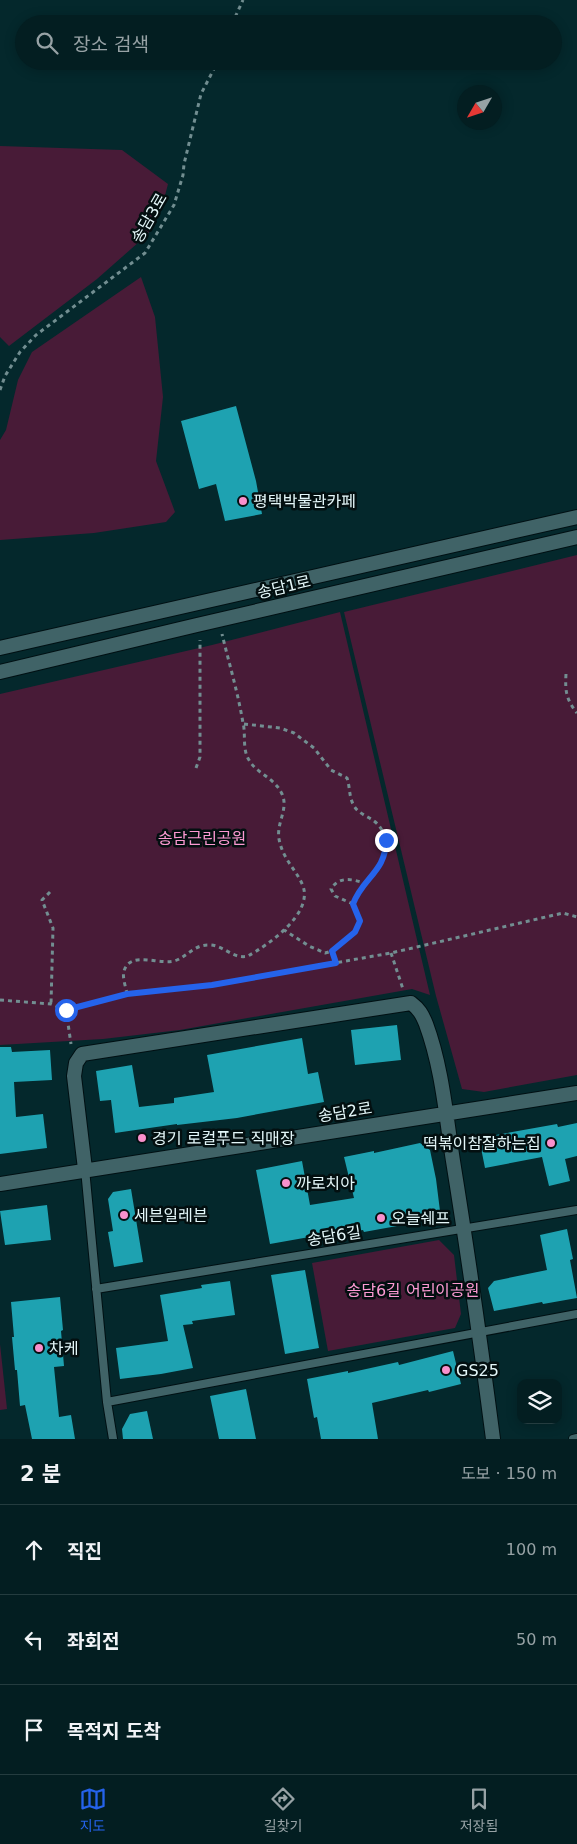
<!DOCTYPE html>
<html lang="ko">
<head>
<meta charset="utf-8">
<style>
  :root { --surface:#031e21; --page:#0d272a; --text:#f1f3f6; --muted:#97a2a5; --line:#243c3f; --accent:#2563eb }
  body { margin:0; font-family:"DejaVu Sans","Noto Sans KR",sans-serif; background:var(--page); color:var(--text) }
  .controls { position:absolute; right:15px; bottom:15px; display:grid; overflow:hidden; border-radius:10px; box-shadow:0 2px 12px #0003 }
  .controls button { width:45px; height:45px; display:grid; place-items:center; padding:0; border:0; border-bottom:1px solid var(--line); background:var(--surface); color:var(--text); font:25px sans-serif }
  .compass { position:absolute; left:457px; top:85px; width:45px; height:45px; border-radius:50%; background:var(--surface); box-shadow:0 2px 12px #0003; rotate:231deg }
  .stop { position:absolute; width:15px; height:15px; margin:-11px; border:4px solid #2563eb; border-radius:50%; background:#fff }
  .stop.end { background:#2563eb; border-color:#fff; box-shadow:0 1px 5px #0008 }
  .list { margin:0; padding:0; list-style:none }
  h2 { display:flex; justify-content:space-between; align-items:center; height:65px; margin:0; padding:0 20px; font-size:21px }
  h2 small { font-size:16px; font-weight:400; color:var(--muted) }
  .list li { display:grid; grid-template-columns:32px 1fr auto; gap:15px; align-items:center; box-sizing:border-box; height:90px; padding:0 20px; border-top:1px solid var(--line) }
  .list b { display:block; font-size:19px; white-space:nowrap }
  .list em { font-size:16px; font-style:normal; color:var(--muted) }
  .icon { flex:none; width:28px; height:28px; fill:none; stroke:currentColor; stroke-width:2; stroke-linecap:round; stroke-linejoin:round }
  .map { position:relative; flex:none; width:577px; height:1439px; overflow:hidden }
  .search { position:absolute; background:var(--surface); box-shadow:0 2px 12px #0003; left:15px; right:15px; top:15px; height:55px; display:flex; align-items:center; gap:12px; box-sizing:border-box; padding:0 18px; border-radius:28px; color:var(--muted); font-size:19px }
  .sheet { height:335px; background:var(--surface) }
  nav { display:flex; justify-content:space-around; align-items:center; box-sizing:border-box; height:70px; border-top:1px solid var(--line); background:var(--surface); font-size:14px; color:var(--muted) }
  nav a { display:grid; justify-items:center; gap:2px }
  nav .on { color:var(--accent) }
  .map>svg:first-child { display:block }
</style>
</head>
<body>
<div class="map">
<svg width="577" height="1439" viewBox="0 0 577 1439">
  <rect width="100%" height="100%" fill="#04282c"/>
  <path fill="#481b37" d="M 0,146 L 122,150 L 168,184 L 162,207 L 148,234 L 97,279 L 9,346 L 0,337 Z
    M 141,277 L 155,317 L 163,397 L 156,461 L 175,512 L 166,522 L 94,533 L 0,540 L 0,440 L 6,430 L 18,380 L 32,352 Z
    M 577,555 L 577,1075 L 484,1092 L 462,1089 L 436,996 L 344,612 Z
    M 340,612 L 430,995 L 412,989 L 180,1030 L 103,1039 L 0,1045 L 0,694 L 212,645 Z
    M 439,1240 L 454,1255 L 461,1314 L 455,1328 L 328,1351 L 312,1263 Z
    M 0,1344 L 7,1409 L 0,1410 Z"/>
  <path fill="#1ea2b1" d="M 236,406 L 256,481 L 262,514 L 225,521 L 216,484 L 199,489 L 181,421 Z
    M 397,1025 L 401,1060 L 355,1065 L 351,1030 Z
    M 302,1038 L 308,1074 L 318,1072 L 324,1102 L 237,1118 L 177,1125 L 177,1124 L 115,1133 L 111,1100 L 100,1101 L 96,1071 L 132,1065 L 139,1107 L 174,1103 L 174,1098 L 214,1092 L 207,1055 Z
    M 0,1047 L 11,1047 L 12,1052 L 50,1050 L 52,1080 L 14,1082 L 16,1117 L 43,1114 L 47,1148 L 0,1154 Z
    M 577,1123 L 577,1156 L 565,1159 L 570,1181 L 549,1186 L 542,1157 L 485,1168 L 479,1138 L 557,1124 L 558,1127 Z
    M 420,1143 L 430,1150 L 436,1179 L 440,1211 L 434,1218 L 397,1224 L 397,1226 L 364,1232 L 363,1230 L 316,1238 L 315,1236 L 270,1244 L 256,1170 L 302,1161 L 310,1205 L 354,1198 L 344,1157 L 374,1151 L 374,1153 Z
    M 131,1189 L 143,1262 L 114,1267 L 108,1232 L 113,1231 L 108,1199 L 113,1192 Z
    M 47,1205 L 51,1240 L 5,1245 L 0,1211 Z
    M 567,1229 L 573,1259 L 570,1260 L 577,1298 L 543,1304 L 542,1302 L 494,1311 L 488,1288 L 494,1281 L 547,1270 L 540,1235 Z
    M 305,1270 L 319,1348 L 285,1354 L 271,1275 Z
    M 230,1281 L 235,1315 L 192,1321 L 193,1324 L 183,1325 L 193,1368 L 161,1374 L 120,1379 L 116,1348 L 168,1341 L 160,1295 L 202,1288 L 201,1285 Z
    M 60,1297 L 63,1330 L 61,1331 L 64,1366 L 54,1367 L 59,1417 L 71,1415 L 75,1439 L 32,1439 L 25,1405 L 20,1406 L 17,1370 L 15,1370 L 12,1337 L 14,1337 L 11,1302 Z
    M 453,1351 L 461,1384 L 429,1392 L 428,1390 L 372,1403 L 378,1439 L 321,1439 L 317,1417 L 314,1418 L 307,1379 L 348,1371 L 348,1373 L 398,1362 L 399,1365 Z
    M 246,1389 L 256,1439 L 219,1439 L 210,1396 Z
    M 147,1411 L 153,1439 L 123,1439 L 122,1429 L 130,1414 Z"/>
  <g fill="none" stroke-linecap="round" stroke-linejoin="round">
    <defs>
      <path id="service" d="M 85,1169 L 107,1402 L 113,1439
        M 96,1289 L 577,1210
        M 107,1402 L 577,1314
        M 573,1439 L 577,1438"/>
      <path id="minor" d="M 85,1169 L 74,1076 L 76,1063 L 82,1054 L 411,1003 C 419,1009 422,1014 426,1024 C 442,1067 446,1116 453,1161 C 468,1254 481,1346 493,1439
        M 0,1184 L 577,1093"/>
      <path id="secondary" d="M 0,648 L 577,517
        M 0,672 L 197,625 L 577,537"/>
    </defs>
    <use href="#service" stroke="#001013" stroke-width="10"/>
    <use href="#minor" stroke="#001013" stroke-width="16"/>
    <use href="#secondary" stroke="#001013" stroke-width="16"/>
    <path stroke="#728e91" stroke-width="3" stroke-dasharray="4 4" stroke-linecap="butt" d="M 232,24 L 243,0
      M 0,390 L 5,376 L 20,352 L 36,335 L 145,253 L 174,205 L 183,175 L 184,164 L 201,94 L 218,61
      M 566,674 C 565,691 566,699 577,713
      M 244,724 L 280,728 L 294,733 L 314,748 L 331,770 L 347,778 C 350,787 349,796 353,804 C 357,813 367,816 374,821 C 386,830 388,846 383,859 C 376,877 360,884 353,904 L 360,921 L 355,932 L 332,951 L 325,953 L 309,946 L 284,930
      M 196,768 L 200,757 L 200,640
      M 50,892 L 42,900 L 53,928 L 51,1004
      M 353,904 L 335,896 L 331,889 C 339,876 352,879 364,883
      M 332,951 L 336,963
      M 391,953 L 403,989
      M 127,994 C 126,988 122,977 124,971 C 131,949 161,967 177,960 C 188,955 195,945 208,945 C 223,944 233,960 248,956 C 268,945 313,914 303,886 C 296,869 283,860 279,839 C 276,822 290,808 281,792 C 273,777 256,773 249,760 C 242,749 246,734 243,723 C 238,693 229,663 222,634
      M 0,1000 L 51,1004 L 66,1010 L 127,994 L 211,985 L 391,953 L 563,913 L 577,917
      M 66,1010 L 71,1044"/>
    <use href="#service" stroke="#406367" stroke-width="8"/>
    <use href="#minor" stroke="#406367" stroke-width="14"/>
    <use href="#secondary" stroke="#406367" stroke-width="14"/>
  </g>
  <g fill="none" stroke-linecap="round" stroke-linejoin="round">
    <path stroke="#2563eb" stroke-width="6" d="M 66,1010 L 127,994 L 212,985 L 336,963 L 332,951 L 355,932 L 360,921 L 353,904 C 363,877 386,872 386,840"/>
  </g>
  <g fill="#f890cc" stroke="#030f10" stroke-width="2">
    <circle cx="243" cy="501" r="5"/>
    <circle cx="142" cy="1138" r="5"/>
    <circle cx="551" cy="1143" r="5"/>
    <circle cx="286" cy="1183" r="5"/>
    <circle cx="124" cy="1215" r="5"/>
    <circle cx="381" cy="1218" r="5"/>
    <circle cx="39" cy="1348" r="5"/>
    <circle cx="446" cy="1370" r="5"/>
  </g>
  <g text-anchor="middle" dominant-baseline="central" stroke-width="5" stroke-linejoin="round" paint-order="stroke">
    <g font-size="16" fill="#e4f7f9" stroke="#030f10">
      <text transform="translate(149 218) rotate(-60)">송담3로</text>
      <text transform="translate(284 587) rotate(-13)">송담1로</text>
      <text transform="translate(345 1112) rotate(-9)">송담2로</text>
      <text transform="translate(334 1236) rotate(-9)">송담6길</text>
    </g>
    <g font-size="16" fill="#e4f7f9" stroke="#030f10" text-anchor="start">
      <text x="253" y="501">평택박물관카페</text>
      <text x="152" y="1138">경기 로컬푸드 직매장</text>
      <text x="541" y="1143" text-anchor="end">떡볶이참잘하는집</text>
      <text x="296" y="1183">까로치아</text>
      <text x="134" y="1215">세븐일레븐</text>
      <text x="391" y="1218">오늘쉐프</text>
      <text x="49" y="1348">차케</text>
      <text x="456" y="1370">GS25</text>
    </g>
    <g font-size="16" fill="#fc99d2" stroke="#030f10">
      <text x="202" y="838">송담근린공원</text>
      <text x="413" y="1290">송담6길 어린이공원</text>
    </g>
  </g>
</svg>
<div class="controls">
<button><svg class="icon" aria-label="layers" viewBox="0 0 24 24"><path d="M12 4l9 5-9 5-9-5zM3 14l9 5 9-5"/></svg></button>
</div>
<svg class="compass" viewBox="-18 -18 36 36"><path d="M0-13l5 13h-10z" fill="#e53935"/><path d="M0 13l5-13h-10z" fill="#97a2a5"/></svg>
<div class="stop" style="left:66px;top:1010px"></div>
<div class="stop end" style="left:386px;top:840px"></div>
<div class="search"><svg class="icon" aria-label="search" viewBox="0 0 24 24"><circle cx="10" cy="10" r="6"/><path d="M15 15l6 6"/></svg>장소 검색</div>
</div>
<section class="sheet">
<h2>2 분<small>도보 · 150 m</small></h2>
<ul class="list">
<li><svg class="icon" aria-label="ahead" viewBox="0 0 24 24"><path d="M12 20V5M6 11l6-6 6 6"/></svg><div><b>직진</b></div><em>100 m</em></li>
<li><svg class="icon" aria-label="left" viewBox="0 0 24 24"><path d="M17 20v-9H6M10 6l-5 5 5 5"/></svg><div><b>좌회전</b></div><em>50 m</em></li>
<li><svg class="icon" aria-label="arrive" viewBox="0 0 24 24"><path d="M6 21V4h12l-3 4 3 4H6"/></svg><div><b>목적지 도착</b></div></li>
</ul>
</section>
<nav>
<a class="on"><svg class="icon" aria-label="map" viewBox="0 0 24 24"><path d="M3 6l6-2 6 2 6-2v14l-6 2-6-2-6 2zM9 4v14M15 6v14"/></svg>지도</a>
<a><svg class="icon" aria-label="directions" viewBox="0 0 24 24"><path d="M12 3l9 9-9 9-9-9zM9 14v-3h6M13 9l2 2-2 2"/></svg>길찾기</a>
<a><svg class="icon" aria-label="saved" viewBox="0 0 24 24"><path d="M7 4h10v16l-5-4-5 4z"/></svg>저장됨</a>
</nav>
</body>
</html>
